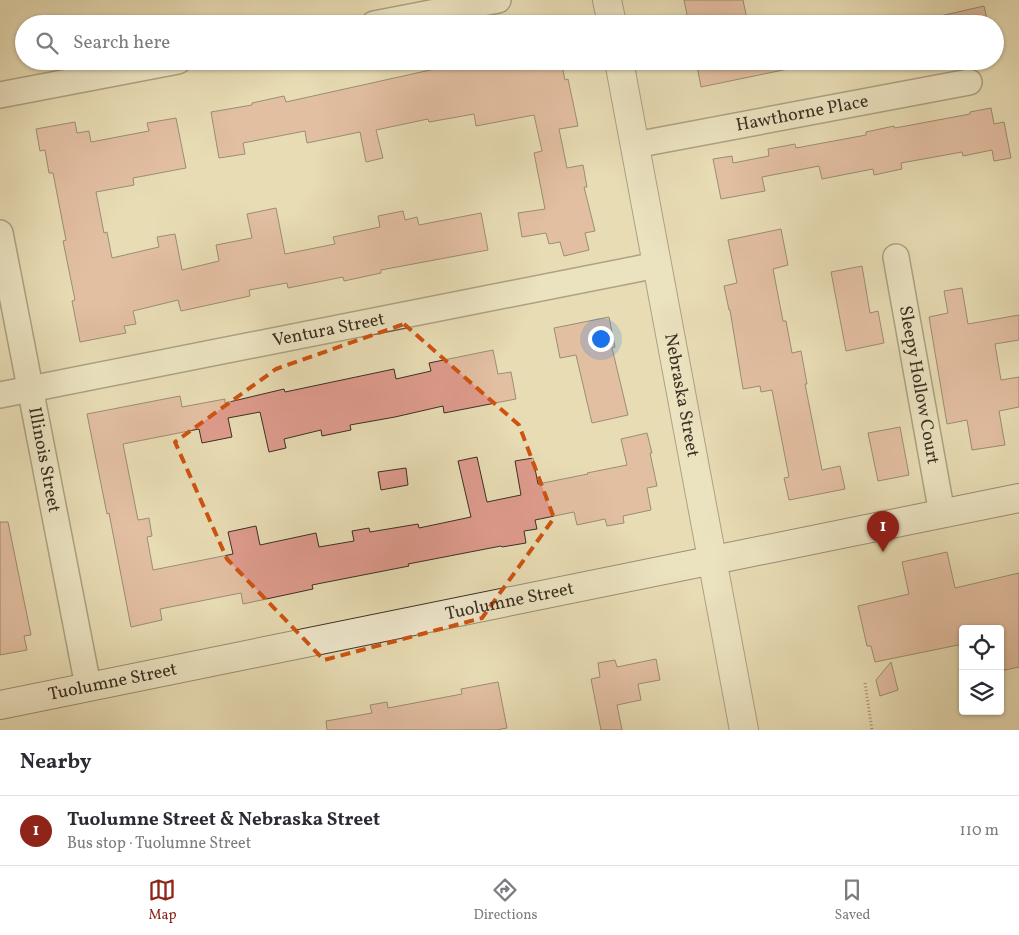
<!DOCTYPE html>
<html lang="en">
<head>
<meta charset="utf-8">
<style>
  :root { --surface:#fff; --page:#f2f2f3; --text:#2b2b33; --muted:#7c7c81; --line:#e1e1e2; --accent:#8f2418 }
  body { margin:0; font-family:Vollkorn,serif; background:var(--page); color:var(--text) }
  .controls { position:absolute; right:15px; bottom:15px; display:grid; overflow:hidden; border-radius:5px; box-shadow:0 1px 4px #0004 }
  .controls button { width:45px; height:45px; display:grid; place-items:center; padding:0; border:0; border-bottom:1px solid var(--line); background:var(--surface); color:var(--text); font:25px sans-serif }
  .you { position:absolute; left:600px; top:338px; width:18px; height:18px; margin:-12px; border:4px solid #fff; border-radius:50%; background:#1a73e8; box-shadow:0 0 0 8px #1a73e833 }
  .badge { display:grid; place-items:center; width:32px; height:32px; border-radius:50%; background:var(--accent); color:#fff; font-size:16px; font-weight:700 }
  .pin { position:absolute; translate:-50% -41px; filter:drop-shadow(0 1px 2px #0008) }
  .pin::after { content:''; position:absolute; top:26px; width:18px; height:15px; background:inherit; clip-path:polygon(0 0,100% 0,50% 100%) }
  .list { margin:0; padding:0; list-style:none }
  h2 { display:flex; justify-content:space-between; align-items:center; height:65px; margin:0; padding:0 20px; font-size:21px }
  h2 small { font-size:16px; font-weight:400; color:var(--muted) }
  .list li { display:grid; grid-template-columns:32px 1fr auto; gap:15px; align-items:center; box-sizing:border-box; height:70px; padding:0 20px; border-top:1px solid var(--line) }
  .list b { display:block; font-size:19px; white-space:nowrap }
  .list p { margin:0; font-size:16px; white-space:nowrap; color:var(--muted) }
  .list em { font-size:16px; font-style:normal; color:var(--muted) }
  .icon { flex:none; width:28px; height:28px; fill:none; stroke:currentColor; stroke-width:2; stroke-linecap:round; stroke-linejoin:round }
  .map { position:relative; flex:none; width:1019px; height:730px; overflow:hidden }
  .search { position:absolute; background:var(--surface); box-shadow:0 1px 4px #0004; left:15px; right:15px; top:15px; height:55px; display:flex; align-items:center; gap:12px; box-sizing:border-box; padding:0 18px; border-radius:28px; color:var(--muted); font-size:19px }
  .sheet { height:135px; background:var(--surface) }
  nav { display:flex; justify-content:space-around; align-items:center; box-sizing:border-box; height:70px; border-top:1px solid var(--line); background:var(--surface); font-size:14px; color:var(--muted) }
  nav a { display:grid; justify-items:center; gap:2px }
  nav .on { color:var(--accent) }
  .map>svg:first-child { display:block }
</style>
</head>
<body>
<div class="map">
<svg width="1019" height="730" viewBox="0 0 1019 730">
  <rect width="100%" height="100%" fill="#e8dcb4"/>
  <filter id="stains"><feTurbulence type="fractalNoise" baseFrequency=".004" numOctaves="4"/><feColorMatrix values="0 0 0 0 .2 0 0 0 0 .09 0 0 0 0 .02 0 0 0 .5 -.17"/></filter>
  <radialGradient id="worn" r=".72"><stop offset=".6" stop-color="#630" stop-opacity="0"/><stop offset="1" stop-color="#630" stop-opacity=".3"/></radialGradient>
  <path fill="#de9b8d" stroke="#3a3024" d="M 684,0 L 743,0 L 748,24 L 689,24 Z
    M 984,6 L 988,24 L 937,24 L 936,17 Z
    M 471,61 L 561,61 L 565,80 L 568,79 L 578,126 L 559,129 L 567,168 L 583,165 L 587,187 L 584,187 L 595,231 L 585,233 L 589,250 L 564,256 L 560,242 L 549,244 L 546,233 L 522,237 L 518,213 L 545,209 L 534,153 L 542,151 L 534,115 L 476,126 L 474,114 L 429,122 L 428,119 L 376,130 L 383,158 L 366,162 L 360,132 L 307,143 L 305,131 L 243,143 L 245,154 L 219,158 L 211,112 L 252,105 L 252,103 L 284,96 L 286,102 Z
    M 696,61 L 788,61 L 788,69 L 701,87 Z
    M 991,108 L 994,124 L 1004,122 L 1011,158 L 994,161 L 992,150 L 963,156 L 962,152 L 901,163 L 902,169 L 874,175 L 873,169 L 822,179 L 819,166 L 762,177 L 765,191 L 721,199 L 713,159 L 732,156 L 733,163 L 769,156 L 768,149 L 795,144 L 796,148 L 866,135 L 866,132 L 894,126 L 895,128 L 970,114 L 970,112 Z
    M 176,118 L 186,168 L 133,178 L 134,185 L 96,192 L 104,233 L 107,232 L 112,258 L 159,247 L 157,237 L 175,234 L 182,270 L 219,261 L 216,245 L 252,238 L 247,214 L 276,208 L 285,254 L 335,244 L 333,237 L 380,227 L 378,216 L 403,211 L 405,220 L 417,217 L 419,225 L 481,213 L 488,250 L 381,270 L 381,273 L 344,281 L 343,277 L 288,288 L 287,283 L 249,290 L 250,296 L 181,311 L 178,300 L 133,311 L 136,324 L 124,326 L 126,333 L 80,342 L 72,301 L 75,300 L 63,241 L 66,240 L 53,173 L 49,173 L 45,150 L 40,151 L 36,129 L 75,122 L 77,133 L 89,131 L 91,142 L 149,131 L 147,123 Z
    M 781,229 L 788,265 L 773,269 L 783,321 L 786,321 L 792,353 L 801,351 L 807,384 L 805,384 L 822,470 L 840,466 L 845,489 L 789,500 L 784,478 L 789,477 L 772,390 L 761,392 L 760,386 L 743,389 L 730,310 L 729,310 L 724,286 L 737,283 L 728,240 Z
    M 862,266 L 870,313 L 878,311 L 884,343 L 846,351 L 831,272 Z
    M 962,288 L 968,324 L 1019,315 L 1019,340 L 995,344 L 1001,380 L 1019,377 L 1019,407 L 999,411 L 1005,445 L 972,450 L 967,420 L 947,424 L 929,317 L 948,313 L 944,291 Z
    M 609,317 L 615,347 L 612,348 L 628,415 L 592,423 L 576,355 L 560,358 L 554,328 Z
    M 493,350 L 498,374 L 511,372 L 516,399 L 444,413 L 443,406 L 395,417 L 350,425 L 351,430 L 322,436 L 321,430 L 284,439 L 286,448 L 269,452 L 260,412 L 228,418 L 232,437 L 202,443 L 199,429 L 123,444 L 138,520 L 149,518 L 152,536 L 147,537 L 153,570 L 233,554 L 228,532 L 256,526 L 260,545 L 316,533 L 319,547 L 354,541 L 352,531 L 369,528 L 370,532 L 418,524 L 419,528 L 471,517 L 458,461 L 477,457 L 487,502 L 521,495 L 515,461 L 533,458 L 538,484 L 588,474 L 587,473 L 627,465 L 621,439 L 647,433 L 652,453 L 650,453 L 657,486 L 647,488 L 651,510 L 623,516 L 624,523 L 607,526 L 605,519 L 577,525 L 574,512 L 535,520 L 537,529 L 524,531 L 526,543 L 502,547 L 501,546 L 408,564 L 409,566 L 312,585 L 313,589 L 243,604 L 241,593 L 160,609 L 162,620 L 131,627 L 109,513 L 107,514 L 87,414 L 180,396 L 182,407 L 225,399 L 225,403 L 284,389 L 285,392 L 394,369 L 396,379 L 431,371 L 429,363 Z
    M 900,427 L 909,475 L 878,481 L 868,433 Z
    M 406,468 L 408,485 L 381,490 L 378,472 Z
    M 0,522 L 8,522 L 31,635 L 24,636 L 27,650 L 0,655 Z
    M 947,552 L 955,588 L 1019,573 L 1019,667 L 1000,671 L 1000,629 L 963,629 L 963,644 L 875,662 L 871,646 L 867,646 L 858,606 L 909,594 L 902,562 Z
    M 656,659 L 660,680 L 638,684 L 641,700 L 617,705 L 622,730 L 601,730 L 591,679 L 600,677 L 598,663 L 615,660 L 617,667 Z
    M 891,662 L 898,690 L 880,696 L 876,680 Z
    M 498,682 L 507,728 L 496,730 L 327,730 L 326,721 L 372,713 L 370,705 L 387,702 L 388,708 L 462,694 L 461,689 Z"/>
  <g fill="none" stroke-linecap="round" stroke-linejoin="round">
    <defs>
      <g id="minor">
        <path d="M 374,24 L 498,0"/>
        <path d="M 0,95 L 178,61"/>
        <path id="s1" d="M 635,145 L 969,82"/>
        <path id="s2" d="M 0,233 L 88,686"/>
        <path id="s3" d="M 896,257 L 942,514"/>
        <path id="s4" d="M 0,395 L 657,265"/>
      </g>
      <g id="tertiary">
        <path d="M 607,0 L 612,24"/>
        <path id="s5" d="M 619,61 L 744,730"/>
      </g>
      <g id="secondary">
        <path id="s6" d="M 0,705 L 1019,498"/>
      </g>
    </defs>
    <use href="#minor" stroke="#665b48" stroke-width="28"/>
    <use href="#tertiary" stroke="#665b48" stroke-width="30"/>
    <use href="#secondary" stroke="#3a3024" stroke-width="30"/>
    <path stroke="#3a3024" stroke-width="3" stroke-dasharray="1 2.5" stroke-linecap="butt" d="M 865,683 L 872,730"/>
    <use href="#minor" stroke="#f0e8ce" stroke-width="25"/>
    <use href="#tertiary" stroke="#f0e8ce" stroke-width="28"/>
    <use href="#secondary" stroke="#f0e8ce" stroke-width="28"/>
  </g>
  <path d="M0 0H1019V730H0ZM 404,324 L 519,425 L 554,518 L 482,618 L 324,660 L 227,559 L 175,442 L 276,369 Z" fill="#e8dcb4" fill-opacity=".55" fill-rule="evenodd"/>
  <path fill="none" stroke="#ce5310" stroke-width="4" stroke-dasharray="10 6" stroke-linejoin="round" d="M 404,324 L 519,425 L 554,518 L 482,618 L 324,660 L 227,559 L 175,442 L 276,369 Z"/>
  <g text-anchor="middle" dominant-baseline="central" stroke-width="4.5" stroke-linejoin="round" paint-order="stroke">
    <g font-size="18" fill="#3a3024" stroke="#f0e8ce">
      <text stroke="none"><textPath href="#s1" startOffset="170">Hawthorne Place</textPath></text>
      <text stroke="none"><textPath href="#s4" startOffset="335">Ventura Street</textPath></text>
      <text stroke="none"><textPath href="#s3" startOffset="130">Sleepy Hollow Court</textPath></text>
      <text stroke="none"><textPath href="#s5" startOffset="340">Nebraska Street</textPath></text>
      <text stroke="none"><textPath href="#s2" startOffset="231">Illinois Street</textPath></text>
      <text stroke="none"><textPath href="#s6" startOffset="520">Tuolumne Street</textPath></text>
      <text stroke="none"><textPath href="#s6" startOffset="115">Tuolumne Street</textPath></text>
    </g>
  </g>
  <rect width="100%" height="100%" filter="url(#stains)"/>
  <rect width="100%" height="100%" fill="url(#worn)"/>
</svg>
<div class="controls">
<button><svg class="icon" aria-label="locate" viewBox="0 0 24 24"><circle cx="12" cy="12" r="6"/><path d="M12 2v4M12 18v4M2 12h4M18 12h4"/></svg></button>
<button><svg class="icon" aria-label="layers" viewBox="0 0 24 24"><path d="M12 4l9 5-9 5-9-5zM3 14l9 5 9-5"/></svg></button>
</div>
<div class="you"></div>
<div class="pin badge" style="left:883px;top:552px">1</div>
<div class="search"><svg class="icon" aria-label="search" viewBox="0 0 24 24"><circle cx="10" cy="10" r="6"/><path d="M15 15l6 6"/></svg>Search here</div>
</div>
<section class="sheet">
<h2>Nearby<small></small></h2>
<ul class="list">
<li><span class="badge">1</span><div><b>Tuolumne Street &amp; Nebraska Street</b><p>Bus stop · Tuolumne Street</p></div><em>110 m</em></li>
</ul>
</section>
<nav>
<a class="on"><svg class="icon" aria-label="map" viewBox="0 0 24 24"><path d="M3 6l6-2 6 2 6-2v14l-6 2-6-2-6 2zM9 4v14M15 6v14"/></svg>Map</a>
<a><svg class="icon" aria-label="directions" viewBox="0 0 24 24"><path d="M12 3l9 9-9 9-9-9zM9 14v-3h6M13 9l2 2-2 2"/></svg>Directions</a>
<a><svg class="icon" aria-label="saved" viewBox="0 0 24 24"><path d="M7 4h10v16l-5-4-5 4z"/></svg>Saved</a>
</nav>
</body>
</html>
